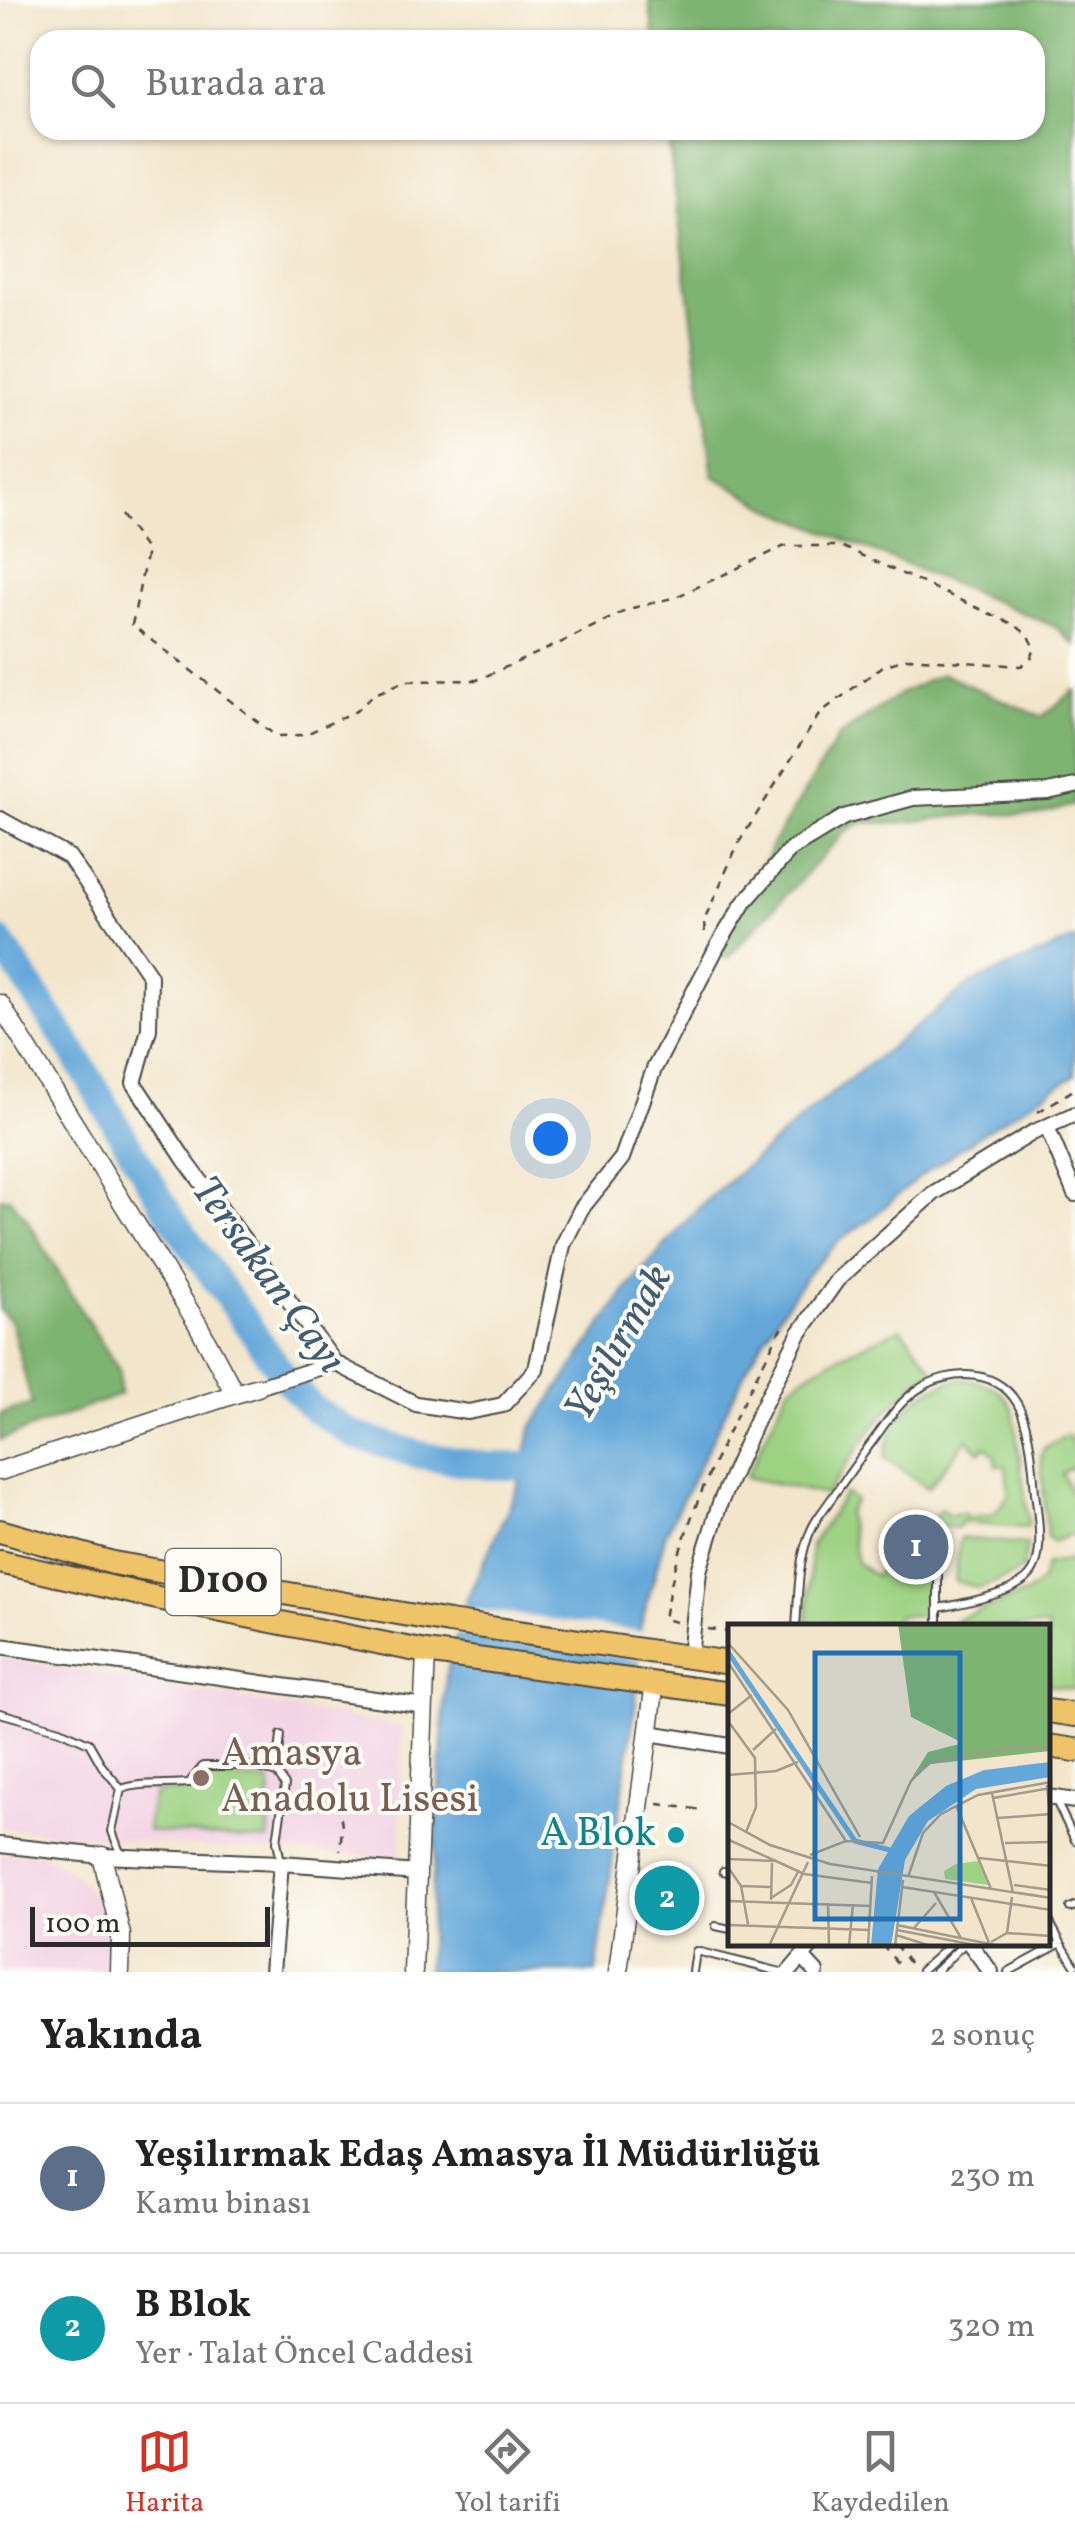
<!DOCTYPE html>
<html lang="tr">
<head>
<meta charset="utf-8">
<style>
  :root { --surface:#fff; --page:#f2f2f2; --text:#222; --muted:#767676; --line:#e0e0e0; --accent:#d93025 }
  body { margin:0; font-family:Vollkorn,serif; background:var(--page); color:var(--text) }
  .scale { position:absolute; left:30px; bottom:25px; width:240px; box-sizing:border-box; padding-left:10px; border:5px solid #2b2b2b; border-top:0; font-size:28px; line-height:35px; white-space:nowrap; color:#2b2b2b; -webkit-text-stroke:8px #fdfcf7; paint-order:stroke }
  .you { position:absolute; left:550px; top:1138px; width:35px; height:35px; margin:-25px; border:8px solid #fff; border-radius:50%; background:#1a73e8; box-shadow:0 0 0 15px #1a73e833 }
  .badge { display:grid; place-items:center; width:65px; height:65px; border-radius:50%; background:var(--accent); color:#fff; font-size:32px; font-weight:700 }
  .pin { position:absolute; translate:-50% -50%; border:5px solid #fff; box-shadow:0 2px 10px #0006 }
  .list { margin:0; padding:0; list-style:none }
  h2 { display:flex; justify-content:space-between; align-items:center; height:130px; margin:0; padding:0 40px; font-size:42px }
  h2 small { font-size:32px; font-weight:400; color:var(--muted) }
  .list li { display:grid; grid-template-columns:65px 1fr auto; gap:30px; align-items:center; box-sizing:border-box; height:150px; padding:0 40px; border-top:2px solid var(--line) }
  .list b { display:block; font-size:38px; white-space:nowrap }
  .list p { margin:0; font-size:32px; white-space:nowrap; color:var(--muted) }
  .list em { font-size:32px; font-style:normal; color:var(--muted) }
  .icon { flex:none; width:55px; height:55px; fill:none; stroke:currentColor; stroke-width:2; stroke-linecap:round; stroke-linejoin:round }
  .map { position:relative; flex:none; width:1075px; height:1972px; overflow:hidden }
  .search { position:absolute; background:var(--surface); box-shadow:0 2px 8px #0004; left:30px; right:30px; top:30px; height:110px; display:flex; align-items:center; gap:25px; box-sizing:border-box; padding:0 35px; border-radius:30px; color:var(--muted); font-size:38px }
  .sheet { height:430px; background:var(--surface) }
  nav { display:flex; justify-content:space-around; align-items:center; box-sizing:border-box; height:140px; border-top:2px solid var(--line); background:var(--surface); font-size:28px; color:var(--muted) }
  nav a { display:grid; justify-items:center; gap:5px }
  nav .on { color:var(--accent) }
  .map>svg:first-child { display:block }
</style>
</head>
<body>
<div class="map">
<svg width="1075" height="1972" viewBox="0 0 1075 1972">
  <rect width="100%" height="100%" fill="#fdfcf7"/>
  <filter id="ink" filterUnits="userSpaceOnUse"><feTurbulence type="fractalNoise" baseFrequency=".01" numOctaves="2"/><feDisplacementMap in="SourceGraphic" scale="20" xChannelSelector="R" yChannelSelector="G"/><feConvolveMatrix kernelMatrix="1 2 1 2 8 2 1 2 1" color-interpolation-filters="sRGB"/></filter>
  <filter id="wash" filterUnits="userSpaceOnUse"><feTurbulence type="fractalNoise" baseFrequency=".0048" numOctaves="4" result="noise"/><feDisplacementMap in="SourceGraphic" scale="40" xChannelSelector="R" yChannelSelector="G"/><feGaussianBlur stdDeviation="2.25" result="paint"/><feColorMatrix in="noise" values="0 0 0 0 0 0 0 0 0 0 0 0 0 0 0 0 0 1.4 0 .05"/><feComposite in="paint" operator="in"/></filter>
  <g filter="url(#wash)">
    <rect width="100%" height="100%" fill="#f2e5cb"/>
    <path fill="#f2cfe2" d="M 0,1657 L 402,1727 L 401,1857 L 204,1847 L 0,1828 Z
      M 32,1853 L 46,1856 L 68,1868 L 105,1910 L 108,1935 L 106,1972 L 0,1972 L 0,1854 Z"/>
    <path fill="#9ed283" stroke="#647e57" stroke-width="2.5" d="M 901,1328 L 935,1371 C 884,1402 860,1447 826,1495 L 746,1477 L 788,1389 C 814,1364 867,1345 901,1328 Z
      M 963,1379 C 987,1383 1003,1387 1013,1410 L 1029,1523 L 1027,1527 L 960,1522 L 958,1528 L 940,1526 L 932,1519 L 941,1508 L 948,1515 L 965,1513 L 966,1518 L 993,1514 L 1009,1495 L 1006,1466 L 996,1466 L 995,1456 L 986,1446 L 980,1452 L 967,1439 L 928,1488 L 885,1458 C 890,1417 921,1385 963,1379 Z
      M 1067,1435 C 1075,1442 1075,1454 1075,1465 L 1062,1474 L 1075,1499 L 1075,1533 L 1052,1542 L 1047,1537 L 1041,1456 L 1045,1447 Z
      M 845,1493 L 855,1500 L 847,1514 L 857,1563 L 875,1576 L 886,1562 L 893,1567 L 897,1560 L 929,1580 L 926,1616 L 897,1615 L 897,1627 L 807,1627 L 811,1546 Z
      M 960,1538 L 1027,1544 L 1023,1568 L 1014,1575 L 979,1588 L 955,1581 Z
      M 1073,1560 L 1075,1568 L 1075,1689 L 1048,1685 L 1048,1627 L 951,1627 L 956,1619 L 1028,1593 L 1041,1581 L 1046,1564 Z
      M 202,1776 L 271,1782 L 268,1841 L 147,1831 L 150,1808 L 155,1792 C 177,1792 187,1793 202,1776 Z"/>
    <path fill="#7eb471" stroke="#54704e" stroke-width="2.5" d="M 649,0 L 1075,0 L 1075,645 L 1056,627 L 774,510 L 713,476 L 667,130 L 1035,130 L 1035,40 L 654,40 Z
      M 942,674 L 1042,717 L 1075,690 L 1075,805 L 1035,815 L 979,814 L 895,823 L 863,822 L 848,829 L 727,958 L 707,950 L 735,901 L 766,860 L 773,843 L 839,736 L 901,693 Z
      M 0,1197 L 10,1199 L 27,1219 L 78,1306 L 119,1370 L 120,1395 L 0,1440 L 0,1414 L 32,1404 L 11,1322 L 0,1310 Z"/>
    <path fill="#64a7d9" stroke="#486982" stroke-width="2.5" d="M 1075,939 L 1075,1075 L 987,1130 L 917,1179 L 874,1216 L 838,1242 L 807,1275 L 773,1324 L 747,1368 L 666,1533 L 640,1629 L 636,1701 L 596,1972 L 427,1972 L 446,1676 L 466,1601 L 517,1489 L 532,1427 L 631,1283 L 701,1205 L 816,1106 L 971,983 Z"/>
    <path fill="#f2e5cb" d="M 459,1607 L 645,1632 L 643,1660 L 452,1634 Z"/>
    <g fill="none" stroke-linecap="round" stroke-linejoin="round">
      <path stroke="#64a7d9" stroke-width="28" d="M 0,941 L 74,1053 L 171,1217 L 286,1379 L 311,1407 L 354,1435 L 420,1455 L 488,1466 L 561,1466"/>
    </g>
  </g>
  <g filter="url(#ink)">
    <g fill="none" stroke-linecap="round" stroke-linejoin="round">
      <defs>
        <path id="service" d="M 931,1530 L 938,1575 L 938,1627
          M 796,1627 C 799,1590 797,1547 819,1516 C 837,1491 854,1466 872,1442 C 886,1423 898,1403 917,1390 C 951,1367 1003,1368 1021,1411 C 1031,1436 1033,1467 1035,1493 C 1038,1515 1045,1558 1030,1575 C 1015,1594 961,1604 938,1608
          M 0,1713 L 60,1730 L 89,1743 L 102,1766 L 121,1789 C 142,1782 167,1785 189,1783 L 203,1766 L 252,1766 L 277,1773 L 285,1785 L 277,1841 L 281,1862
          M 277,1773 L 281,1735
          M 1056,1801 L 1075,1840
          M 121,1855 L 112,1831 L 121,1789
          M 723,1871 L 730,1873
          M 1070,1908 L 1075,1906
          M 716,1926 L 730,1929
          M 1061,1943 L 1075,1966
          M 921,1971 L 951,1944
          M 693,1972 L 696,1951 L 781,1972
          M 935,1972 L 964,1944
          M 1008,1972 L 1061,1943 L 1048,1919"/>
        <path id="minor" d="M 0,819 L 69,857 L 150,976 L 149,1029 L 134,1083 L 185,1160 L 335,1363
          M 1047,1127 L 1075,1194
          M 258,1387 L 335,1363 L 416,1404 L 468,1412 L 503,1405 L 536,1369 L 563,1245 L 581,1209 L 622,1158 L 654,1069 L 717,947 L 743,904 L 791,849 L 844,817 L 913,798 L 1048,792 L 1075,786
          M 0,1646 L 425,1706
          M 690,1657 L 699,1571 L 720,1503 L 758,1416 L 799,1334 L 837,1280 L 934,1193 L 1032,1133 L 1075,1114
          M 649,1733 L 730,1746
          M 1048,1797 L 1075,1801
          M 0,1845 L 102,1856 L 281,1863 L 418,1873
          M 970,1944 L 991,1972
          M 802,1957 L 816,1972
          M 272,1972 L 281,1863
          M 789,1972 L 813,1944"/>
        <path id="tertiary" d="M 0,1004 L 197,1323 L 235,1394 L 0,1471
          M 235,1394 L 258,1387
          M 102,1856 L 121,1935 L 120,1972
          M 413,1972 L 426,1652
          M 618,1972 L 655,1682"/>
        <path id="trunk" d="M 0,1531 L 113,1563 L 449,1622 L 730,1663
          M 0,1562 L 162,1599 L 426,1652 L 730,1694
          M 1048,1711 L 1075,1715
          M 1048,1746 L 1075,1750"/>
      </defs>
      <use href="#service" stroke="#494743" stroke-width="10"/>
      <use href="#minor" stroke="#494743" stroke-width="18"/>
      <use href="#tertiary" stroke="#494743" stroke-width="21"/>
      <use href="#trunk" stroke="#494743" stroke-width="26"/>
      <path stroke="#494743" stroke-width="2.5" stroke-dasharray="8 8" stroke-linecap="butt" d="M 121,515 L 147,551 L 132,625 L 276,736 L 304,735 L 356,711 L 373,695 L 405,681 L 477,680 L 556,645 L 629,609 L 676,597 L 785,546 L 841,546 L 1015,625 L 1029,636 L 1035,648 L 1031,659 L 1021,666 L 909,658 L 883,666 L 820,713 L 738,844 L 704,921 L 705,936
        M 1038,1112 L 1075,1089
        M 676,1622 L 664,1619 C 681,1515 732,1425 779,1332 L 785,1326
        M 708,1629 L 730,1632
        M 723,1787 L 726,1762
        M 333,1804 C 346,1818 341,1833 340,1851
        M 658,1804 L 702,1810
        M 641,1923 L 684,1930
        M 882,1944 L 897,1963
        M 895,1944 L 909,1963"/>
      <use href="#service" stroke="#fff" stroke-width="6"/>
      <use href="#minor" stroke="#fff" stroke-width="14"/>
      <use href="#tertiary" stroke="#fff" stroke-width="18"/>
      <use href="#trunk" stroke="#efc469" stroke-width="22"/>
    </g>
  </g>
  <circle fill="#8d6e63" stroke="#fdfcf7" stroke-width="4" cx="201" cy="1778" r="10"/>
  <circle fill="#0f9aa8" stroke="#fdfcf7" stroke-width="4" cx="676" cy="1835" r="10"/>
  <g text-anchor="middle" dominant-baseline="central" stroke-width="8" stroke-linejoin="round" paint-order="stroke">
    <rect fill="#fdfcf7" stroke="#6a6a68" stroke-width="2.5" x="165.5" y="1549" width="115" height="66" rx="8"/>
    <g font-size="38" font-weight="bold" fill="#2b2b2b">
      <text x="223" y="1582">D100</text>
    </g>
    <g font-size="40" fill="#785e54" stroke="#fdfcf7" text-anchor="start">
      <text x="221" y="1755">Amasya<tspan x="221" dy="46">Anadolu Lisesi</tspan></text>
    </g>
    <g font-size="40" fill="#0d838f" stroke="#fdfcf7" text-anchor="end">
      <text x="656" y="1835">A Blok</text>
    </g>
    <g font-size="42" font-style="italic" fill="#425d71" stroke="#fdfcf7">
      <text transform="translate(267 1276) rotate(54)">Tersakan Çayı</text>
      <text transform="translate(620 1344) rotate(-60)">Yeşilırmak</text>
    </g>
  </g>
  <g transform="translate(728 1624)">
    <rect width="322" height="322" fill="#f2e5cb"/>
    <path d="M 250,237 L 260,261 L 217,255 L 216,247 L 228,240 Z" fill="#9ed283"/>
    <path d="M 170,0 L 322,0 L 322,127 L 203,140 L 182,157 L 200,128 L 235,119 L 183,93 Z" fill="#7eb471"/>
    <path d="M 322,138 L 322,153 L 248,165 L 200,197 L 177,236 L 163,322 L 143,322 L 150,245 L 181,192 L 218,162 L 256,146 Z" fill="#64a7d9"/>
    <path fill="none" stroke="#64a7d9" stroke-width="5" d="M 0,28 L 127,217 L 166,227"/>
    <path fill="none" stroke="#a29b8b" stroke-width="2.5" d="M 0,19 L 60,86 L 132,213M 0,38 L 118,217 L 82,231M 0,90 L 24,71M 0,97 L 27,134 L 28,183 L 18,208M 25,126 L 48,105M 0,151 L 48,147 L 70,138M 319,161 L 323,202M 264,169 L 285,269M 265,174 L 323,164M 228,181 L 263,265M 270,194 L 323,190M 0,198 L 42,221 L 102,240 L 323,274M 1,216 L 48,237M 118,217 L 155,219 L 183,157 L 201,139 L 288,123 L 323,124M 277,219 L 323,218M 251,234 L 323,242M 0,235 L 48,237 L 76,250 L 144,259M 0,243 L 13,262 L 20,300M 180,253 L 195,209 L 213,190 L 250,171 L 323,158M 286,261 L 323,266M 13,262 L 44,263M 174,263 L 323,286M 206,268 L 233,314M 43,274 L 63,261 L 71,246M 243,274 L 261,319M 43,276 L 44,239M 0,277 L 143,282M 100,279 L 101,322M 0,301 L 142,306M 169,301 L 271,322M 185,305 L 208,279M 169,306 L 252,322M 279,309 L 284,273M 168,311 L 203,322M 263,318 L 279,309 L 323,312M 41,322 L 80,238M 121,322 L 125,280M 140,322 L 144,252M 167,322 L 175,256"/>
    <path fill="#1f6fb2" fill-opacity="0.15" stroke="#1f6fb2" stroke-width="5" d="M 87,29 L 232,29 L 232,295 L 87,295 Z"/>
    <rect width="322" height="322" fill="none" stroke="#2b2b2b" stroke-width="5"/>
  </g>
</svg>
<div class="scale">100 m</div>
<div class="you"></div>
<div class="pin badge" style="left:916px;top:1547px;background:#5c6f8a">1</div>
<div class="pin badge" style="left:667px;top:1898px;background:#0f9aa8">2</div>
<div class="search"><svg class="icon" aria-label="search" viewBox="0 0 24 24"><circle cx="10" cy="10" r="6"/><path d="M15 15l6 6"/></svg>Burada ara</div>
</div>
<section class="sheet">
<h2>Yakında<small>2 sonuç</small></h2>
<ul class="list">
<li><span class="badge" style="background:#5c6f8a">1</span><div><b>Yeşilırmak Edaş Amasya İl Müdürlüğü</b><p>Kamu binası</p></div><em>230 m</em></li>
<li><span class="badge" style="background:#0f9aa8">2</span><div><b>B Blok</b><p>Yer · Talat Öncel Caddesi</p></div><em>320 m</em></li>
</ul>
</section>
<nav>
<a class="on"><svg class="icon" aria-label="map" viewBox="0 0 24 24"><path d="M3 6l6-2 6 2 6-2v14l-6 2-6-2-6 2zM9 4v14M15 6v14"/></svg>Harita</a>
<a><svg class="icon" aria-label="directions" viewBox="0 0 24 24"><path d="M12 3l9 9-9 9-9-9zM9 14v-3h6M13 9l2 2-2 2"/></svg>Yol tarifi</a>
<a><svg class="icon" aria-label="saved" viewBox="0 0 24 24"><path d="M7 4h10v16l-5-4-5 4z"/></svg>Kaydedilen</a>
</nav>
</body>
</html>
